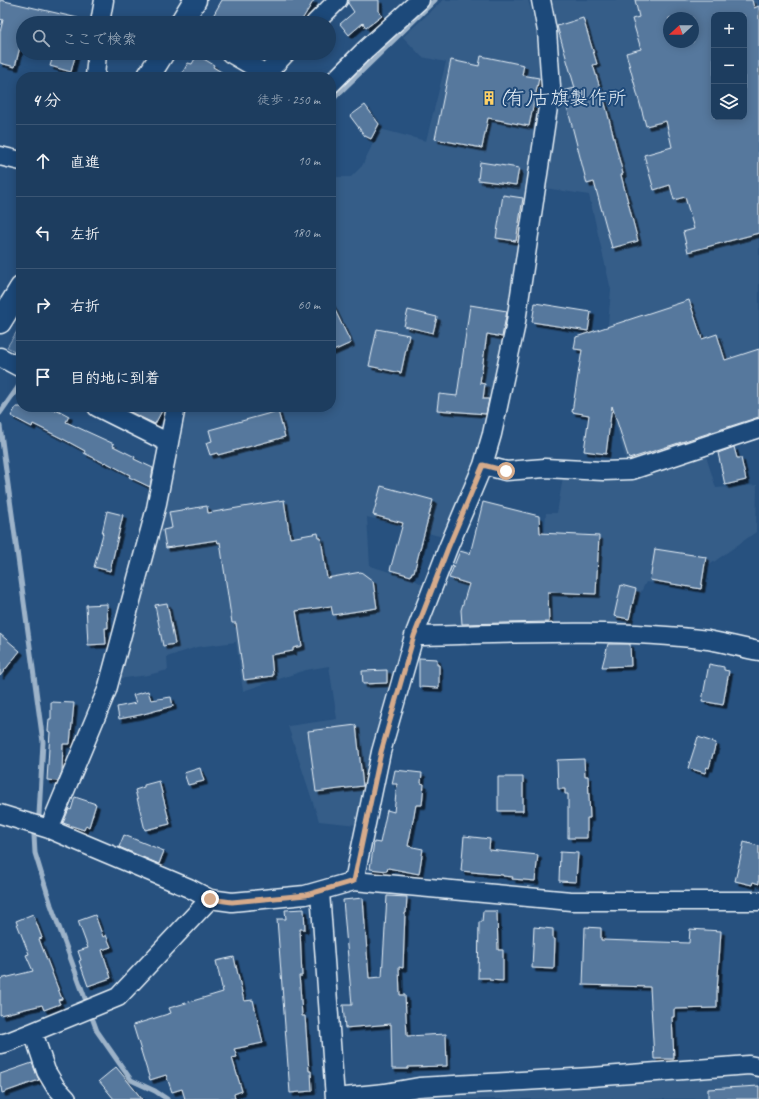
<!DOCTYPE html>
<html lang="ja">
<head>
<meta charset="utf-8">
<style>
  :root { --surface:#1d3d5f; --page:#254465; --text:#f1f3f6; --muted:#a0aebd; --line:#3b5674 }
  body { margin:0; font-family:Caveat,"Klee One",sans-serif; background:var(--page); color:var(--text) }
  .controls { position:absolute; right:12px; top:12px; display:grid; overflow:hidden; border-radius:8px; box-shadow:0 2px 10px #0003 }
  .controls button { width:36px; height:36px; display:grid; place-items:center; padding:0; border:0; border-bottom:1px solid var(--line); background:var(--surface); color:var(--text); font:20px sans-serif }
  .compass { position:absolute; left:663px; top:12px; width:36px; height:36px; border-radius:50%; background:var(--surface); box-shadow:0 2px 10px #0003; rotate:249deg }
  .stop { position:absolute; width:12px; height:12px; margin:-9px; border:3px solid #d6ab8b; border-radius:50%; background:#fff }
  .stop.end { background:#d6ab8b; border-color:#fff; box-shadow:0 1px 4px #0008 }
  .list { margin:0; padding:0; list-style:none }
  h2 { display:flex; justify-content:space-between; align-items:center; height:52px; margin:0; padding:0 16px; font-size:17px }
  h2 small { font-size:13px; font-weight:400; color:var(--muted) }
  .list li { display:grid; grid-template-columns:26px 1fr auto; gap:12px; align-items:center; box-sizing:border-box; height:72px; padding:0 16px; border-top:1px solid var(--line) }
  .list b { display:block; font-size:15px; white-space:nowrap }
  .list em { font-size:13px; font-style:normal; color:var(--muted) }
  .icon { flex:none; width:22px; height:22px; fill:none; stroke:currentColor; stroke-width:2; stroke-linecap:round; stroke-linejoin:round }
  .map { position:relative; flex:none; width:759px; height:1099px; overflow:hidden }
  .search { position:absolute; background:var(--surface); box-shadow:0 2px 10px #0003; left:16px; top:16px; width:320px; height:44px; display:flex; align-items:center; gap:10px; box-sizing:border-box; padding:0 14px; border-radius:22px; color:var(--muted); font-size:15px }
  .panel { position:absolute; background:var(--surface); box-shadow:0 2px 10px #0003; left:16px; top:72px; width:320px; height:340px; border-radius:16px }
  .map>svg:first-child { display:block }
</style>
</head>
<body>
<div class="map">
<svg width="759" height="1099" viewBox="0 0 759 1099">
  <defs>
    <filter id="shadow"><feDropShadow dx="3.5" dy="3.5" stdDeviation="0" flood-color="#0009"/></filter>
  </defs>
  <rect width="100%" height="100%" fill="#27517f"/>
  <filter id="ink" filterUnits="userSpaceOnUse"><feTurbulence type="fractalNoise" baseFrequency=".025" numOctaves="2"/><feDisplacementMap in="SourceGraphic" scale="8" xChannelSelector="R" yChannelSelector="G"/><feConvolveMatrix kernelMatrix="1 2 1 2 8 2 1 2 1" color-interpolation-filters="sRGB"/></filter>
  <g filter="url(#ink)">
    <path fill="#355d88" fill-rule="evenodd" d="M 443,0 L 528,0 L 535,23 L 541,83 L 538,125 L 506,330 L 484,434 L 471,472 L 443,537 L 367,517 L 370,566 L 413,579 L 423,585 L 402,640 L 390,681 L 378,725 L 357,825 L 319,821 L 288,726 L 337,719 L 329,666 L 306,670 L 243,691 L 236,642 L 197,647 L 167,657 L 168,670 L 148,675 L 117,679 L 183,407 L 331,407 L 331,177 L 351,177 L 362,166 L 380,129 L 426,141 L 446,62 L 422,57 L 403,37 Z
      M 547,0 L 759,0 L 759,424 L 627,464 L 603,381 L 611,290 L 589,195 L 545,188 L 556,126 L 560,70 ZM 714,15 L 744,15 L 744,117 L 714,117 ZM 669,18 L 693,18 L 693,42 L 669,42 Z
      M 705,453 L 716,488 L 757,485 L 756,532 L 708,566 L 703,591 L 646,582 L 634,605 L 632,628 L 426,628 L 458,548 L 542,570 L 546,513 L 557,513 L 563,477 Z
      M 759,1071 L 759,1099 L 410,1099 L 410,1095 Z"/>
    <path fill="#436891" stroke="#96acc4" d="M 21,325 L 21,352 L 20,354 L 7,347 Z"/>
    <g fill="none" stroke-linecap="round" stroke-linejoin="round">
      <path stroke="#9db3c9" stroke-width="5" d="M 331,101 L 435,0
        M 0,413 L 21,383
        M 0,426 L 43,742 L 39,815 L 34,835 L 35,853 L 51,905 L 97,1031 L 131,1080 L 155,1091 L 167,1099"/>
    </g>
    <path fill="#57789d" stroke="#e8f1f8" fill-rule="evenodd" filter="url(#shadow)" d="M 0,0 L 78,18 L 77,23 L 23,23 L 23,35 L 15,67 L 0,63 L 0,32 L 3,20 L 0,19 Z
      M 222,0 L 314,0 L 300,23 L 209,23 Z
      M 348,0 L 379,0 L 379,11 L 382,16 L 366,28 L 363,23 L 349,35 L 340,24 L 354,12 L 348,3 Z
      M 635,0 L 752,0 L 754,8 L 759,6 L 759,233 L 688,252 L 683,232 L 694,229 L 685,197 L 674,200 L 670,185 L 654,190 L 644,155 L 672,147 L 666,121 L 646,126 L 626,53 L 641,49 L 632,19 L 639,17 ZM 714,15 L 744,15 L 744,117 L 714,117 ZM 669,18 L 693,18 L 693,42 L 669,42 Z
      M 583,18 L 597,64 L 593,65 L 606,107 L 623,174 L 621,175 L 638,241 L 612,248 L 594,182 L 587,184 L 563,91 L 575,88 L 557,26 Z
      M 54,53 L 76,53 L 71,72 L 50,66 Z
      M 197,55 L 214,65 L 213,67 L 230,77 L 180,77 L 188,63 L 192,64 Z
      M 481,56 L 524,65 L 522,75 L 539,78 L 529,126 L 488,118 L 482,148 L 435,139 L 451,60 L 479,66 Z
      M 365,105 L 379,124 L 371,139 L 365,136 L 350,116 Z
      M 480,162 L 519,168 L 516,185 L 478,180 Z
      M 503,195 L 523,198 L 516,241 L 496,238 Z
      M 689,300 L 702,339 L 717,334 L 725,360 L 759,349 L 759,417 L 629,459 L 612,406 L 606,454 L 584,451 L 589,415 L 572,412 L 582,350 L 574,349 L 576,337 Z
      M 331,302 L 351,343 L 331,352 Z
      M 535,303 L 591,312 L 588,331 L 532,322 Z
      M 470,305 L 507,311 L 502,337 L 487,334 L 480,383 L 485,384 L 483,399 L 489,399 L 486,414 L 437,410 L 439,394 L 457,396 Z
      M 408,310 L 437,317 L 433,333 L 404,326 Z
      M 377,329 L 409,335 L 401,373 L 369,366 Z
      M 16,407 L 46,407 L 55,411 L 56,409 L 69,416 L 66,422 L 114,444 L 113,446 L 135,457 L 134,459 L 153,468 L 150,487 L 129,477 L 130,475 L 105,462 L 104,463 L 84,453 L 85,451 L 63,439 L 33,424 L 32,427 L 11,416 Z
      M 120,407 L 164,407 L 155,424 Z
      M 278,411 L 285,437 L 218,455 L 217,453 L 210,455 L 206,443 L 212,441 L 209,430 Z
      M 734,447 L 737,458 L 741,458 L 746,480 L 725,485 L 718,453 Z
      M 381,486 L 433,500 L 414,572 L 412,572 L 411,576 L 390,570 L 403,523 L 373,515 Z
      M 284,500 L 290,538 L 318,533 L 319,538 L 321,538 L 327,578 L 361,572 L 373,581 L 377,608 L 333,615 L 331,606 L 296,611 L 302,646 L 293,648 L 293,651 L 271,655 L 273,676 L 244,680 L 236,623 L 232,623 L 220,542 L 218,543 L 217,540 L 166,548 L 163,530 L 172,528 L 169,512 L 207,506 L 208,513 Z
      M 483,502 L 539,516 L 540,533 L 599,536 L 596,594 L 548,592 L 549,622 L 462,624 L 461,610 L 469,584 L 449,578 L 460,551 L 470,554 Z
      M 107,511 L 123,515 L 110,571 L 94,567 L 103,534 L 102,533 Z
      M 655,549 L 706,557 L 701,589 L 650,580 Z
      M 621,585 L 636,589 L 629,619 L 614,616 Z
      M 167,603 L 175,644 L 163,646 L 155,605 Z
      M 107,604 L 108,628 L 105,628 L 106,644 L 88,645 L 86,605 Z
      M 0,634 L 20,651 L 0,676 Z
      M 608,644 L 630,644 L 631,666 L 602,667 Z
      M 419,658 L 437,659 L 437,665 L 439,665 L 439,688 L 419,687 Z
      M 709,664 L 724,667 L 724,670 L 729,671 L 723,705 L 702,701 Z
      M 387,670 L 387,683 L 363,684 L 362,671 Z
      M 148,691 L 151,700 L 171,697 L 173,706 L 140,715 L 119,719 L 117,707 L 136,703 L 133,695 Z
      M 51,702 L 74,703 L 70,744 L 63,744 L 62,772 L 58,781 L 47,780 L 50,732 L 48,731 L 49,719 L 51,719 Z
      M 356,725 L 363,786 L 316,792 L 308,731 Z
      M 698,737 L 716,743 L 709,768 L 707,767 L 705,773 L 688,768 Z
      M 584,759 L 585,776 L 588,776 L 590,818 L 587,818 L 587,838 L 568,838 L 568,794 L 565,794 L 565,789 L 558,789 L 557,760 Z
      M 200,768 L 204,781 L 188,785 L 184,773 Z
      M 395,770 L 422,773 L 421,783 L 424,784 L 422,805 L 416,805 L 408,846 L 423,849 L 419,874 L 388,868 L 387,871 L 370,869 L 374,842 L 380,843 L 387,810 L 394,812 L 397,784 L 392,784 Z
      M 498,777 L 523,777 L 523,811 L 498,811 Z
      M 159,781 L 170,824 L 145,830 L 135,790 L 144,787 L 144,785 Z
      M 75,797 L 96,804 L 89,827 L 86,825 L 84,830 L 63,823 L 69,809 L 71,810 Z
      M 124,835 L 164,851 L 159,864 L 119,847 Z
      M 464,836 L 490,839 L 489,850 L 538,855 L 535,881 L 512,879 L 513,877 L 503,876 L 503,875 L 461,871 Z
      M 744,842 L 759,846 L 759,884 L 753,882 L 752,885 L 735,881 Z
      M 560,852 L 578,853 L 576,882 L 559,881 Z
      M 387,896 L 407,897 L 406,913 L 405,913 L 403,968 L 399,967 L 400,995 L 405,995 L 407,1036 L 446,1034 L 447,1066 L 408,1067 L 408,1069 L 392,1069 L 391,1024 L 345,1028 L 343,1005 L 352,1005 L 343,900 L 363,898 L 369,978 L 382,977 Z
      M 304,909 L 305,929 L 300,929 L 302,976 L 299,976 L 300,985 L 302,1016 L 305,1016 L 309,1071 L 311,1071 L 312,1091 L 290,1093 L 277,919 L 286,919 L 285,910 Z
      M 483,911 L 497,911 L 498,950 L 503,950 L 503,981 L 489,980 L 489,978 L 478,978 L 479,922 L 482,922 Z
      M 33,914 L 42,938 L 39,939 L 62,999 L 58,1000 L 60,1004 L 44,1010 L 42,1005 L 0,1015 L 0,979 L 33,971 L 26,955 L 29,954 L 16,921 Z
      M 95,915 L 103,937 L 106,935 L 111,947 L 102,950 L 111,978 L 88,986 L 79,961 L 81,960 L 78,951 L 88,948 L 78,921 Z
      M 534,927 L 553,929 L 553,939 L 555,939 L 554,969 L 532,968 Z
      M 585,927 L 601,928 L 601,940 L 689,943 L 690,929 L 721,931 L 717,992 L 717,1008 L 674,1009 L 674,1017 L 672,1017 L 674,1059 L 654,1059 L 650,987 L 583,985 Z
      M 234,957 L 244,1001 L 253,1000 L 263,1043 L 234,1049 L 237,1057 L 232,1058 L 242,1091 L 234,1094 L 235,1099 L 185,1099 L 182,1089 L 172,1092 L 166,1075 L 150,1080 L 133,1025 L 171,1013 L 169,1008 L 223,992 L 216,961 Z
      M 32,1063 L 39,1080 L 2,1093 L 1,1087 L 0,1087 L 0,1074 Z
      M 116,1067 L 126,1079 L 142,1099 L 114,1099 L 99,1081 Z
      M 759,1086 L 759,1099 L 708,1099 L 708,1089 Z"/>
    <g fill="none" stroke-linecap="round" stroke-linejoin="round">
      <defs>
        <path id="street" d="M 100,23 L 104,0
          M 315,23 L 338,0
          M 230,53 L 266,74 L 286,53
          M 95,77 L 97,53
          M 331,84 L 366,49 L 420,0
          M 0,156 L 21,161
          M 0,357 L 21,368
          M 97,407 L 169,443
          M 483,465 L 506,471 L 545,468 L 603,471 L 632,470 L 759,428
          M 414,636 C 512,634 611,628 708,640 C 725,643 742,648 759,651
          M 0,814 L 49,829 L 189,888 L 210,899 L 232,902 L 305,895 L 354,881 L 571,901 L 759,901
          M 49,829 L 107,690 L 156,508 L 176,407
          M 354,881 L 381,752 L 414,636 L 448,548 L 483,465 L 492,434 L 515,328 L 551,87 L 547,31 L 541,0
          M 320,892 L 335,1098 L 385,1093 L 419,1087 L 591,1077 L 749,1065 L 759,1067
          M 33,1032 L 46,1071 L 55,1086 L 67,1099
          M 0,1044 L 8,1042 L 33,1032 L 118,997 L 210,899"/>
        <path id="secondary" d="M 181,23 L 195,0
          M 148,77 L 163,53
          M 0,322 L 21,288"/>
      </defs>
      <use href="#street" stroke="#e8f1f8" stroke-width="21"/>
      <use href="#secondary" stroke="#e8f1f8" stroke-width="25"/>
      <use href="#street" stroke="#1f4a7a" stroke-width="18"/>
      <use href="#secondary" stroke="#1f4a7a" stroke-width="22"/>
    </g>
  </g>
  <g fill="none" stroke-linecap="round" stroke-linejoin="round" filter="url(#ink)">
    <path stroke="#d6ab8b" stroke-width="5" d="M 210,899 L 232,902 L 306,895 L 354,881 L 381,752 L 414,636 L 448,548 L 483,465 L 506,471"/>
  </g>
  <defs>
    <symbol id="building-bare" viewBox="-9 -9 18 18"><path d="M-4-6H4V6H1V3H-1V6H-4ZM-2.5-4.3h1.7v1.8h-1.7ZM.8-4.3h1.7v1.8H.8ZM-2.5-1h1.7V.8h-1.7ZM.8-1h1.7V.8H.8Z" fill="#ffd166" stroke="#1f4a7a" stroke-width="2.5" paint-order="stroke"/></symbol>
  </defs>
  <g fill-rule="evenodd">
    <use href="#building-bare" x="479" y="88" width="20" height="20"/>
  </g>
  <g text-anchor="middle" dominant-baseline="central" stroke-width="4" stroke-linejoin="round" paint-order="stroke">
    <g font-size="19" fill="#e8f1f8" stroke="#1f4a7a" text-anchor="start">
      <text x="500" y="98">(有)古旗製作所</text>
    </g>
  </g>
</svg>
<div class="controls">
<button>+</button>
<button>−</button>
<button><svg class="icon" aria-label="layers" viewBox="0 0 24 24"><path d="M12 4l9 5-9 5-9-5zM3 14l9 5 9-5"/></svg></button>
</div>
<svg class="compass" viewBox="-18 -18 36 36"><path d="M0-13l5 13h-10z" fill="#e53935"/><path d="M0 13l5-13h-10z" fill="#a0aebd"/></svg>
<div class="stop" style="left:506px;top:471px"></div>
<div class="stop end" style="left:210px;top:899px"></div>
<div class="search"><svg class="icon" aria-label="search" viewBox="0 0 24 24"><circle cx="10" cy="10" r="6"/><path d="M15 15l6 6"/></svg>ここで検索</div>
<section class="panel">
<h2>4 分<small>徒歩 · 250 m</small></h2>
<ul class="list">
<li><svg class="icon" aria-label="ahead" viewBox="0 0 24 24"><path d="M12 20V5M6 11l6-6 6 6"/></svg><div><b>直進</b></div><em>10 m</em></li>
<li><svg class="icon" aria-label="left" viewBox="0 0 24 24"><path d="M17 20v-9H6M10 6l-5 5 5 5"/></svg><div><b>左折</b></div><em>180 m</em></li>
<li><svg class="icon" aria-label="right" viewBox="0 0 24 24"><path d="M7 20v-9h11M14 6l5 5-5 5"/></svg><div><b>右折</b></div><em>60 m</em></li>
<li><svg class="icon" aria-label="arrive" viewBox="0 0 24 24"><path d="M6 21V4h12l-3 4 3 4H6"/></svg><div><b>目的地に到着</b></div></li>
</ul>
</section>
</div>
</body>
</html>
